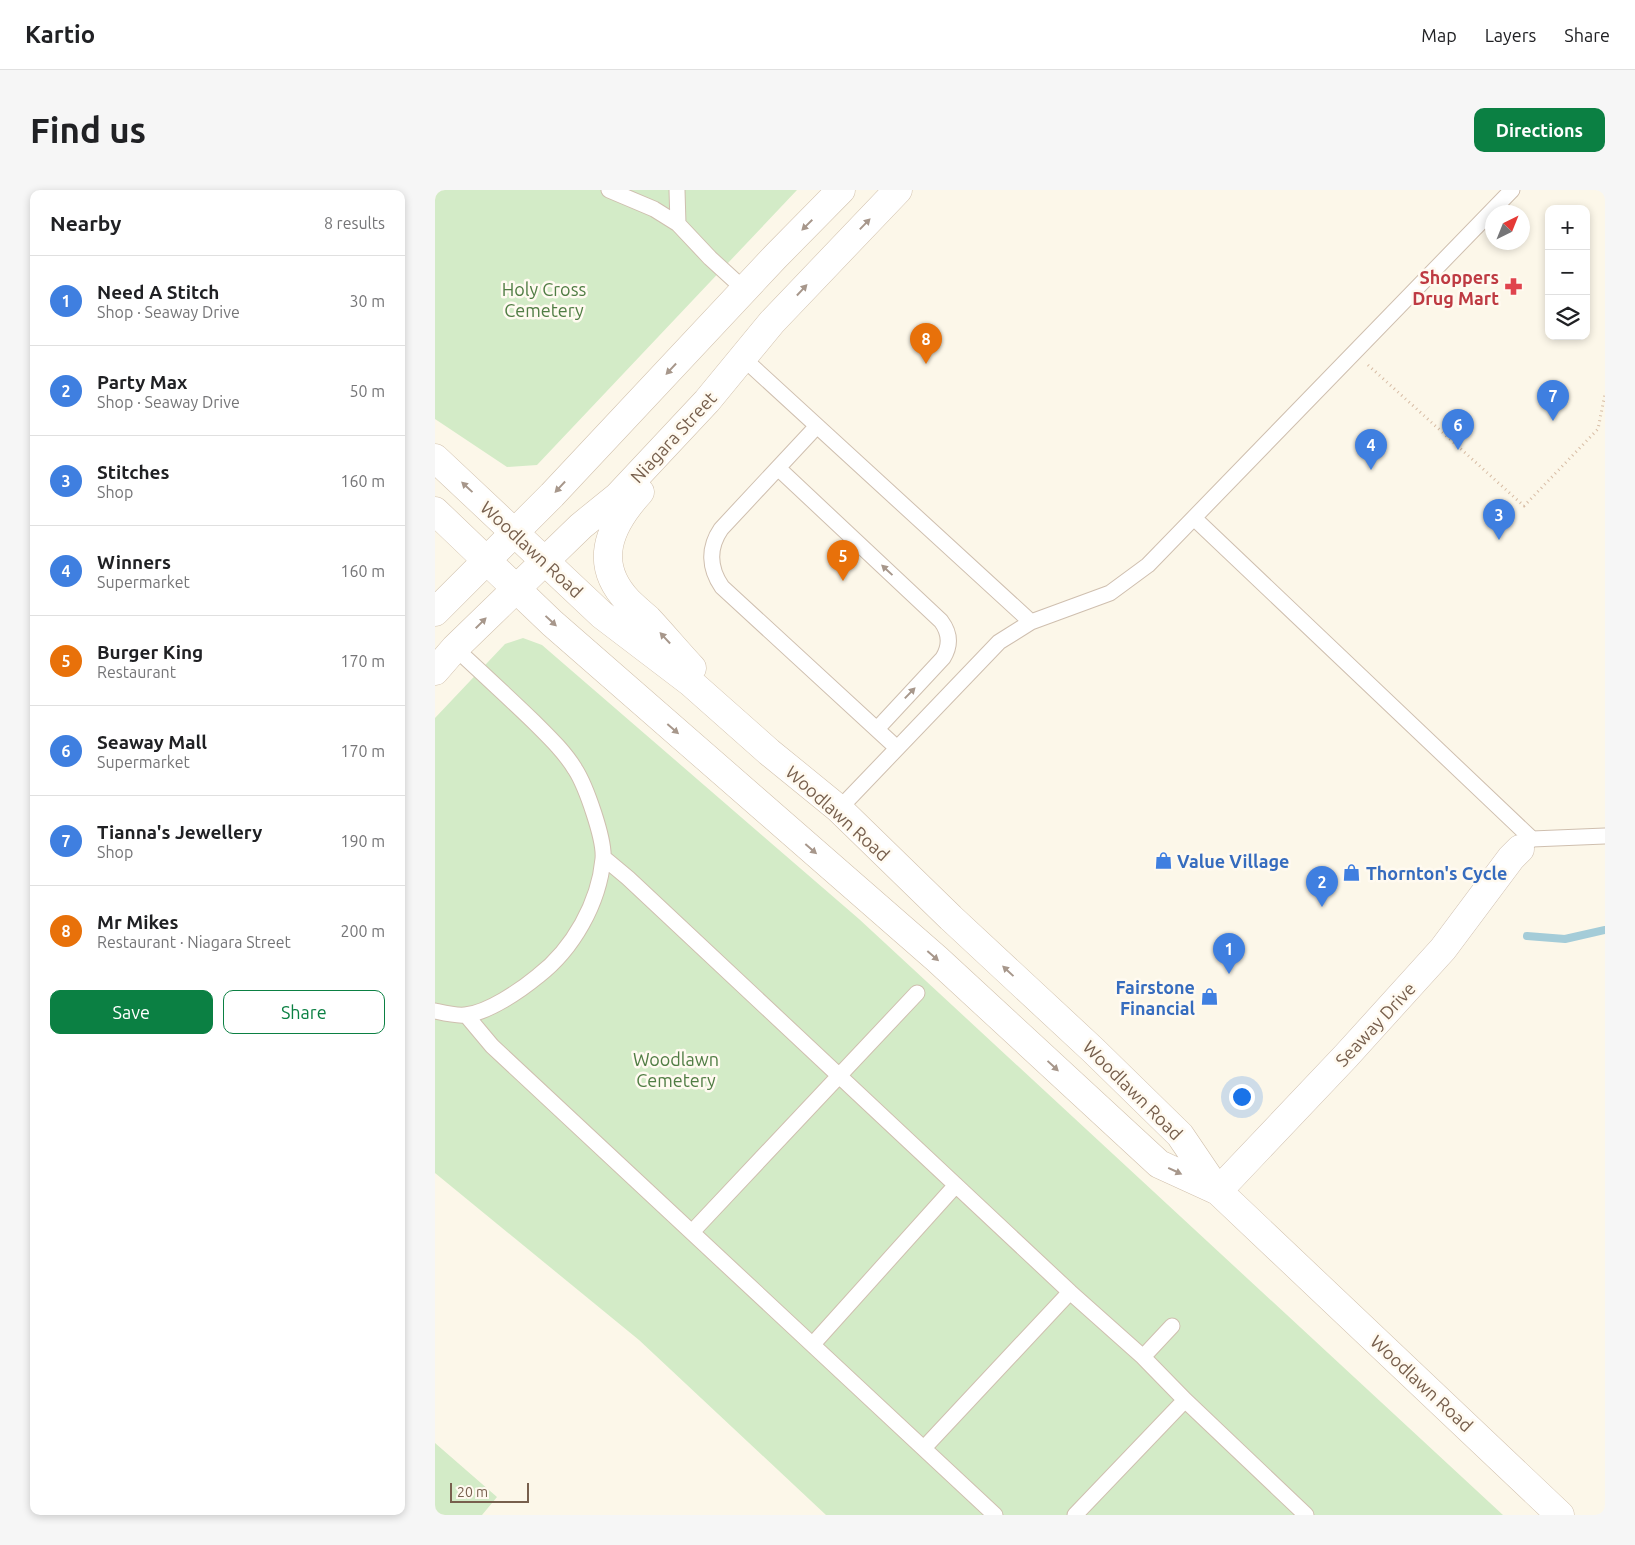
<!DOCTYPE html>
<html lang="en">
<head>
<meta charset="utf-8">
<style>
  :root { --surface:#fff; --page:#f6f6f6; --text:#202124; --muted:#757577; --line:#e0e0e0; --accent:#0b8043 }
  body { margin:0; font-family:Ubuntu,sans-serif; background:var(--page); color:var(--text) }
  .controls { position:absolute; right:15px; top:15px; display:grid; overflow:hidden; border-radius:10px; box-shadow:0 2px 8px #0003 }
  .controls button { width:45px; height:45px; display:grid; place-items:center; padding:0; border:0; border-bottom:1px solid var(--line); background:var(--surface); color:var(--text); font:25px sans-serif }
  .compass { position:absolute; left:1050px; top:15px; width:45px; height:45px; border-radius:50%; background:var(--surface); box-shadow:0 2px 8px #0003; rotate:43deg }
  .scale { position:absolute; left:15px; bottom:12px; width:79px; box-sizing:border-box; padding-left:5px; border:2px solid #775f4d; border-top:0; font-size:14px; line-height:18px; white-space:nowrap; color:#775f4d; -webkit-text-stroke:4px #fffaf0; paint-order:stroke }
  .you { position:absolute; left:806px; top:906px; width:18px; height:18px; margin:-12px; border:4px solid #fff; border-radius:50%; background:#1a73e8; box-shadow:0 0 0 8px #1a73e833 }
  .badge { display:grid; place-items:center; width:32px; height:32px; border-radius:50%; background:var(--accent); color:#fff; font-size:16px; font-weight:700 }
  .pin { position:absolute; translate:-50% -41px; filter:drop-shadow(0 1px 2px #0008) }
  .pin::after { content:''; position:absolute; top:26px; width:18px; height:15px; background:inherit; clip-path:polygon(0 0,100% 0,50% 100%) }
  .list { margin:0; padding:0; list-style:none }
  h2 { display:flex; justify-content:space-between; align-items:center; height:65px; margin:0; padding:0 20px; font-size:21px }
  h2 small { font-size:16px; font-weight:400; color:var(--muted) }
  .list li { display:grid; grid-template-columns:32px 1fr auto; gap:15px; align-items:center; box-sizing:border-box; height:90px; padding:0 20px; border-top:1px solid var(--line) }
  .list b { display:block; font-size:19px; white-space:nowrap }
  .list p { margin:0; font-size:16px; white-space:nowrap; color:var(--muted) }
  .list em { font-size:16px; font-style:normal; color:var(--muted) }
  .actions { display:flex; gap:10px; padding:15px 20px }
  .actions a { flex:1; padding:11px 0; border:1px solid var(--accent); border-radius:10px; text-align:center; font-size:18px; color:var(--accent) }
  .actions .main { background:var(--accent); color:#fff }
  .icon { flex:none; width:28px; height:28px; fill:none; stroke:currentColor; stroke-width:2; stroke-linecap:round; stroke-linejoin:round }
  .map { position:relative; flex:none; width:1170px; height:1325px; overflow:hidden; border-radius:10px }
  header { display:flex; align-items:center; gap:30px; box-sizing:border-box; height:70px; padding:0 25px; background:var(--surface); border-bottom:1px solid var(--line) }
  header strong { font-size:24px }
  nav { display:flex; gap:28px; margin-inline-start:auto; font-size:18px }
  .intro { display:flex; align-items:center; justify-content:space-between; box-sizing:border-box; height:120px; padding:0 30px }
  h1 { margin:0; font-size:35px }
  .button { padding:12px 22px; border-radius:10px; background:var(--accent); color:#fff; font-size:18px; font-weight:700 }
  main { display:flex; gap:30px; padding:0 30px }
  aside { flex:1; background:var(--surface); border-radius:10px; box-shadow:0 2px 8px #0003 }
  .map>svg:first-child { display:block }
</style>
</head>
<body>
<header>
<strong>Kartio</strong>
<nav><a>Map</a><a>Layers</a><a>Share</a></nav>
</header>
<div class="intro"><h1>Find us</h1><a class="button">Directions</a></div>
<main>
<aside>
<h2>Nearby<small>8 results</small></h2>
<ul class="list">
<li><span class="badge" style="background:#3f7fe0">1</span><div><b>Need A Stitch</b><p>Shop · Seaway Drive</p></div><em>30 m</em></li>
<li><span class="badge" style="background:#3f7fe0">2</span><div><b>Party Max</b><p>Shop · Seaway Drive</p></div><em>50 m</em></li>
<li><span class="badge" style="background:#3f7fe0">3</span><div><b>Stitches</b><p>Shop</p></div><em>160 m</em></li>
<li><span class="badge" style="background:#3f7fe0">4</span><div><b>Winners</b><p>Supermarket</p></div><em>160 m</em></li>
<li><span class="badge" style="background:#e8710a">5</span><div><b>Burger King</b><p>Restaurant</p></div><em>170 m</em></li>
<li><span class="badge" style="background:#3f7fe0">6</span><div><b>Seaway Mall</b><p>Supermarket</p></div><em>170 m</em></li>
<li><span class="badge" style="background:#3f7fe0">7</span><div><b>Tianna's Jewellery</b><p>Shop</p></div><em>190 m</em></li>
<li><span class="badge" style="background:#e8710a">8</span><div><b>Mr Mikes</b><p>Restaurant · Niagara Street</p></div><em>200 m</em></li>
</ul>
<div class="actions"><a class="main">Save</a><a>Share</a></div>
</aside>
<div class="map">
<svg width="1170" height="1325" viewBox="0 0 1170 1325">
  <rect width="100%" height="100%" fill="#fcf7e9"/>
  <path fill="#d3ebc7" d="M 0,0 L 362,0 L 102,275 L 72,277 L 0,229 Z
    M 88,448 L 107,455 L 424,729 L 1068,1325 L 391,1325 L 204,1150 L 0,983 L 0,528 L 70,454 Z
    M 0,1253 L 62,1307 L 47,1325 L 0,1325 Z"/>
  <g fill="none" stroke-linecap="round" stroke-linejoin="round">
    <path stroke="#a4ccd8" stroke-width="8" d="M 1092,746 L 1130,749 L 1170,740"/>
    <defs>
      <path id="service" d="M 174,0 L 219,19 L 243,34 L 275,68 L 310,100
        M 242,0 L 243,34
        M 308,168 L 596,432
        M 382,236 L 286,339 C 273,358 274,378 287,397 L 462,558
        M 343,278 L 506,431 C 515,443 516,455 508,468 L 442,539
        M 759,328 L 1097,649 L 1085,659
        M 404,619 L 564,452 L 596,432 L 675,403 L 713,375 L 1077,0
        M 1097,649 L 1170,646
        M 169,668 L 193,688 L 635,1102 L 708,1167 L 750,1210 L 871,1325
        M 0,821 C 9,823 21,826 30,825 C 53,823 86,800 103,786 C 138,759 164,713 168,669 C 170,650 151,596 140,579 C 129,561 113,546 98,531 C 72,506 46,482 20,458
        M 31,825 L 57,856 L 560,1325
        M 257,1042 L 482,803
        M 378,1154 L 521,995
        M 708,1167 L 737,1136
        M 489,1258 L 635,1102
        M 640,1325 L 750,1210"/>
      <path id="minor" d="M 783,1001 L 911,866 L 1008,759 L 1076,668 L 1085,659"/>
      <path id="secondary" d="M 0,268 L 167,425 L 255,492 L 334,562 L 404,619 L 516,728 L 658,860 L 745,945 L 783,1001 L 1125,1325
        M 205,302 C 175,335 157,373 193,411 C 199,417 206,423 213,429 C 228,445 242,462 257,478
        M 0,321 L 117,433 L 502,769 L 724,974 L 783,1001
        M 0,422 L 117,305 L 340,67 L 406,0
        M 0,481 L 20,458 L 146,336 L 183,306 L 272,211 L 337,132 L 463,0"/>
    </defs>
    <use href="#service" stroke="#cfbfaf" stroke-width="17"/>
    <use href="#minor" stroke="#cfbfaf" stroke-width="29"/>
    <use href="#secondary" stroke="#d1c0ac" stroke-width="29"/>
    <path stroke="#d7bca4" stroke-width="3" stroke-dasharray="1 4" stroke-linecap="butt" d="M 933,175 L 1089,316 L 1163,239 L 1170,204"/>
    <use href="#service" stroke="#fff" stroke-width="15"/>
    <use href="#minor" stroke="#fff" stroke-width="28"/>
    <use href="#secondary" stroke="#fff" stroke-width="28"/>
  </g>
  <defs><path id="oneway-solid" d="M-6-.8H1V-3.2L6.5 0L1 3.2V.8H-6Z" transform="scale(1.25)"/></defs>
  <g fill="#a7978b">
    <use href="#oneway-solid" transform="translate(430 34) rotate(-46)"/>
    <use href="#oneway-solid" transform="translate(372 35) rotate(135)"/>
    <use href="#oneway-solid" transform="translate(367 100) rotate(-47)"/>
    <use href="#oneway-solid" transform="translate(236 179) rotate(133)"/>
    <use href="#oneway-solid" transform="translate(32 297) rotate(-137)"/>
    <use href="#oneway-solid" transform="translate(125 297) rotate(133)"/>
    <use href="#oneway-solid" transform="translate(452 380) rotate(-137)"/>
    <use href="#oneway-solid" transform="translate(116 431) rotate(43)"/>
    <use href="#oneway-solid" transform="translate(46 433) rotate(-45)"/>
    <use href="#oneway-solid" transform="translate(230 448) rotate(-133)"/>
    <use href="#oneway-solid" transform="translate(475 503) rotate(-46)"/>
    <use href="#oneway-solid" transform="translate(238 539) rotate(41)"/>
    <use href="#oneway-solid" transform="translate(376 659) rotate(41)"/>
    <use href="#oneway-solid" transform="translate(498 766) rotate(41)"/>
    <use href="#oneway-solid" transform="translate(573 781) rotate(-137)"/>
    <use href="#oneway-solid" transform="translate(618 876) rotate(43)"/>
    <use href="#oneway-solid" transform="translate(740 981) rotate(25)"/>
  </g>
  <defs>
    <symbol id="pharmacy-bare" viewBox="-9 -9 18 18"><path d="M-2-6h4v4h4v4h-4v4h-4v-4h-4v-4h4Z" fill="#e0444e" stroke="#fffaf0" stroke-width="2.5" paint-order="stroke"/></symbol>
    <symbol id="shop-bare" viewBox="-9 -9 18 18"><path d="M-5-2.5h2.3a2.7 3.5 0 0 1 5.4 0H5L5.5 6h-11ZM-1.5-2.5h3a1.5 2.3 0 0 0-3 0Z" fill="#3f7fe0" stroke="#fffaf0" stroke-width="2.5" paint-order="stroke"/></symbol>
  </defs>
  <g fill-rule="evenodd">
    <use href="#pharmacy-bare" x="1066" y="84" width="25" height="25"/>
    <use href="#shop-bare" x="716" y="658" width="25" height="25"/>
    <use href="#shop-bare" x="904" y="670" width="25" height="25"/>
    <use href="#shop-bare" x="762" y="794" width="25" height="25"/>
  </g>
  <g text-anchor="middle" dominant-baseline="central" stroke-width="5" stroke-linejoin="round" paint-order="stroke">
    <g font-size="18" font-weight="bold" fill="#be3a42" stroke="#fffaf0" text-anchor="end">
      <text x="1064" y="87">Shoppers<tspan x="1064" dy="21">Drug Mart</tspan></text>
    </g>
    <g font-size="18" fill="#507d44" stroke="#fffaf0">
      <text x="109" y="99">Holy Cross<tspan x="109" dy="21">Cemetery</tspan></text>
      <text x="241" y="869">Woodlawn<tspan x="241" dy="21">Cemetery</tspan></text>
    </g>
    <g font-size="18" fill="#775f4d" stroke="#fffaf0">
      <text transform="translate(238 247) rotate(-47)">Niagara Street</text>
      <text transform="translate(97 359) rotate(43)">Woodlawn Road</text>
      <text transform="translate(403 623) rotate(42)">Woodlawn Road</text>
      <text transform="translate(940 834) rotate(-47)">Seaway Drive</text>
      <text transform="translate(698 900) rotate(45)">Woodlawn Road</text>
      <text transform="translate(987 1193) rotate(43)">Woodlawn Road</text>
    </g>
    <g font-size="18" font-weight="bold" fill="#366cbe" stroke="#fffaf0" text-anchor="start">
      <text x="742" y="671">Value Village</text>
      <text x="931" y="683">Thornton's Cycle</text>
      <text x="760" y="797" text-anchor="end">Fairstone<tspan x="760" dy="21">Financial</tspan></text>
    </g>
  </g>
</svg>
<div class="controls">
<button>+</button>
<button>−</button>
<button><svg class="icon" aria-label="layers" viewBox="0 0 24 24"><path d="M12 4l9 5-9 5-9-5zM3 14l9 5 9-5"/></svg></button>
</div>
<svg class="compass" viewBox="-18 -18 36 36"><path d="M0-13l5 13h-10z" fill="#e53935"/><path d="M0 13l5-13h-10z" fill="#757577"/></svg>
<div class="scale">20 m</div>
<div class="you"></div>
<div class="pin badge" style="left:794px;top:784px;background:#3f7fe0">1</div>
<div class="pin badge" style="left:887px;top:717px;background:#3f7fe0">2</div>
<div class="pin badge" style="left:1064px;top:350px;background:#3f7fe0">3</div>
<div class="pin badge" style="left:936px;top:280px;background:#3f7fe0">4</div>
<div class="pin badge" style="left:408px;top:391px;background:#e8710a">5</div>
<div class="pin badge" style="left:1023px;top:260px;background:#3f7fe0">6</div>
<div class="pin badge" style="left:1118px;top:231px;background:#3f7fe0">7</div>
<div class="pin badge" style="left:491px;top:174px;background:#e8710a">8</div>
</div>
</main>
</body>
</html>
